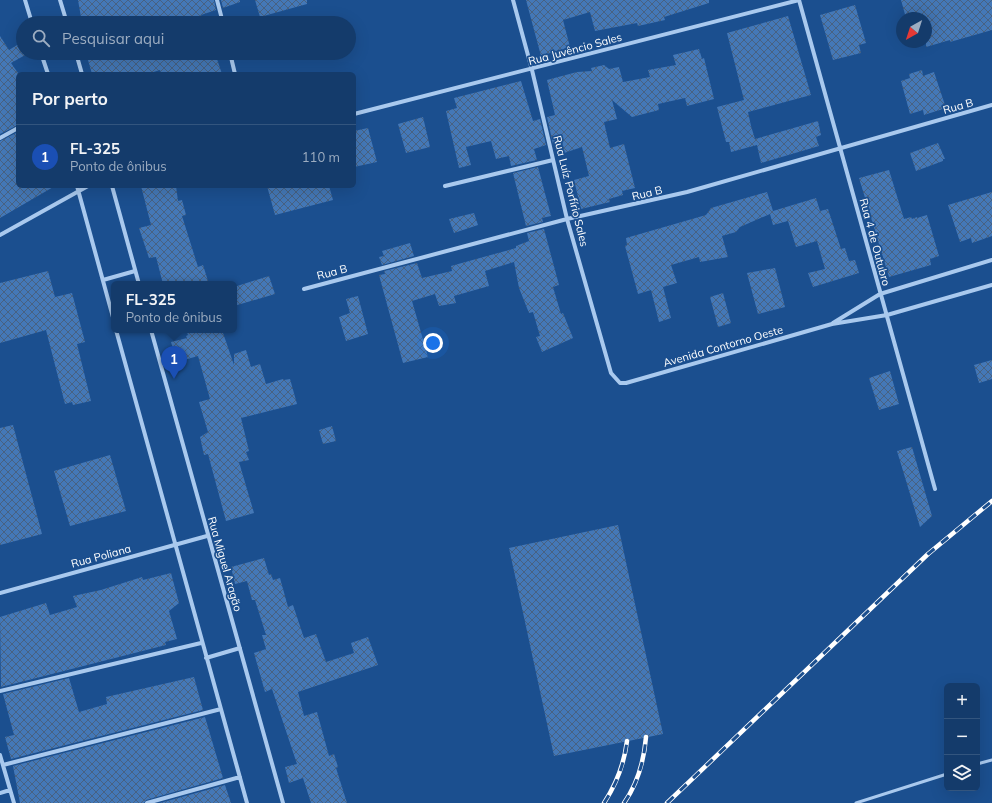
<!DOCTYPE html>
<html lang="pt">
<head>
<meta charset="utf-8">
<style>
  :root { --surface:#143b6b; --page:#1d4271; --text:#f1f3f6; --muted:#9dadc1; --line:#33557e; --accent:#d6ab8b }
  body { margin:0; font-family:Mulish,sans-serif; background:var(--page); color:var(--text) }
  .controls { position:absolute; right:12px; bottom:12px; display:grid; overflow:hidden; border-radius:6px; box-shadow:0 4px 16px #0002 }
  .controls button { width:36px; height:36px; display:grid; place-items:center; padding:0; border:0; border-bottom:1px solid var(--line); background:var(--surface); color:var(--text); font:20px sans-serif }
  .compass { position:absolute; left:896px; top:12px; width:36px; height:36px; border-radius:50%; background:var(--surface); box-shadow:0 4px 16px #0002; rotate:219deg }
  .you { position:absolute; left:433px; top:343px; width:14px; height:14px; margin:-10px; border:3px solid #fff; border-radius:50%; background:#1a73e8; box-shadow:0 0 0 6px #1a73e833 }
  .badge { display:grid; place-items:center; width:26px; height:26px; border-radius:50%; background:var(--accent); color:#fff; font-size:13px; font-weight:700 }
  .pin { position:absolute; translate:-50% -33px; filter:drop-shadow(0 1px 2px #0008) }
  .pin::after { content:''; position:absolute; top:21px; width:14px; height:12px; background:inherit; clip-path:polygon(0 0,100% 0,50% 100%) }
  .popup { position:absolute; left:111px; top:281px; width:126px; height:52px; box-sizing:border-box; display:grid; place-content:center; border-radius:6px; background:var(--surface); filter:drop-shadow(0 1px 3px #0005); font-size:13px; white-space:nowrap; color:var(--muted) }
  .popup b { font-size:15px; color:var(--text) }
  .popup::after { content:''; position:absolute; left:50%; top:100%; margin-left:-8px; border:8px solid transparent; border-top-color:var(--surface) }
  .list { margin:0; padding:0; list-style:none }
  h2 { display:flex; justify-content:space-between; align-items:center; height:52px; margin:0; padding:0 16px; font-size:17px }
  h2 small { font-size:13px; font-weight:400; color:var(--muted) }
  .list li { display:grid; grid-template-columns:26px 1fr auto; gap:12px; align-items:center; box-sizing:border-box; height:64px; padding:0 16px; border-top:1px solid var(--line) }
  .list b { display:block; font-size:15px; white-space:nowrap }
  .list p { margin:0; font-size:13px; white-space:nowrap; color:var(--muted) }
  .list em { font-size:13px; font-style:normal; color:var(--muted) }
  .icon { flex:none; width:22px; height:22px; fill:none; stroke:currentColor; stroke-width:2; stroke-linecap:round; stroke-linejoin:round }
  .map { position:relative; flex:none; width:992px; height:803px; overflow:hidden }
  .search { position:absolute; background:var(--surface); box-shadow:0 4px 16px #0002; left:16px; top:16px; width:340px; height:44px; display:flex; align-items:center; gap:10px; box-sizing:border-box; padding:0 14px; border-radius:22px; color:var(--muted); font-size:15px }
  .panel { position:absolute; background:var(--surface); box-shadow:0 4px 16px #0002; left:16px; top:72px; width:340px; height:116px; border-radius:6px }
  .map>svg:first-child { display:block }
</style>
</head>
<body>
<div class="map">
<svg width="992" height="803" viewBox="0 0 992 803">
  <defs>
    <pattern id="building-cross-hatch" width="8" height="8" patternUnits="userSpaceOnUse"><rect width="8" height="8" fill="#4478b7"/><path d="M0 0l8 8M0 8l8-8" fill="none" stroke="#486282"/></pattern>
  </defs>
  <rect width="100%" height="100%" fill="#1b4f8f"/>
  <path fill="url(#building-cross-hatch)" d="M 78,0 L 214,0 L 216,10 L 201,15 L 204,23 L 82,23 Z
    M 221,0 L 240,0 L 240,2 L 223,8 Z
    M 255,0 L 307,0 L 307,4 L 260,17 Z
    M 526,0 L 709,0 L 709,3 L 664,17 L 665,20 L 638,26 L 637,23 L 595,31 L 590,12 L 563,20 L 570,47 L 541,56 Z
    M 901,0 L 992,0 L 992,30 L 950,42 L 950,40 L 926,47 L 926,18 L 906,18 Z
    M 855,5 L 866,43 L 859,45 L 861,53 L 833,60 L 820,15 Z
    M 788,16 L 811,95 L 748,112 L 751,126 L 755,139 L 818,121 L 821,135 L 816,137 L 819,146 L 761,163 L 757,145 L 731,152 L 729,142 L 726,142 L 717,107 L 744,100 L 727,33 Z
    M 0,36 L 9,50 L 22,42 L 23,53 L 27,54 L 11,63 L 18,73 L 18,125 L 0,134 Z
    M 699,49 L 702,59 L 704,58 L 714,99 L 687,106 L 685,98 L 658,104 L 659,110 L 632,117 L 612,100 L 617,119 L 604,122 L 610,148 L 624,144 L 635,188 L 622,191 L 623,195 L 609,199 L 610,202 L 581,209 L 574,180 L 589,176 L 582,147 L 564,153 L 560,142 L 553,144 L 547,117 L 555,115 L 547,80 L 577,72 L 592,71 L 591,68 L 604,65 L 609,69 L 619,67 L 623,82 L 650,77 L 648,70 L 676,65 L 673,55 Z
    M 86,53 L 215,53 L 222,74 L 161,74 L 160,70 L 147,74 L 92,74 Z
    M 922,70 L 923,76 L 934,72 L 946,108 L 924,115 L 923,110 L 910,114 L 901,81 L 910,78 L 909,74 Z
    M 521,81 L 533,121 L 540,119 L 546,145 L 534,149 L 537,160 L 511,166 L 509,156 L 496,159 L 491,141 L 466,147 L 471,165 L 459,168 L 446,111 L 457,108 L 454,98 Z
    M 423,117 L 430,147 L 406,153 L 398,124 Z
    M 368,128 L 377,162 L 354,167 L 354,131 Z
    M 18,132 L 18,186 L 55,186 L 0,218 L 0,141 Z
    M 938,143 L 945,159 L 943,159 L 943,161 L 916,171 L 910,153 Z
    M 538,167 L 551,216 L 542,218 L 543,222 L 526,226 L 513,173 Z
    M 889,170 L 904,219 L 911,217 L 912,219 L 917,217 L 917,218 L 927,215 L 939,256 L 930,259 L 931,265 L 889,277 L 859,178 Z
    M 141,186 L 176,186 L 178,201 L 182,200 L 186,215 L 182,216 L 198,267 L 203,265 L 208,281 L 196,284 L 163,284 L 156,257 L 149,258 L 139,228 L 151,225 Z
    M 267,186 L 329,186 L 333,200 L 275,215 Z
    M 767,192 L 773,211 L 816,198 L 820,211 L 828,209 L 841,249 L 845,248 L 849,261 L 855,260 L 859,273 L 813,287 L 808,273 L 825,269 L 817,241 L 796,247 L 788,221 L 773,225 L 770,214 L 740,227 L 736,232 L 722,236 L 728,257 L 700,262 L 699,257 L 671,265 L 677,283 L 663,287 L 671,318 L 659,322 L 651,290 L 638,294 L 625,246 L 627,245 L 626,238 L 706,215 L 711,208 Z
    M 992,192 L 992,236 L 972,243 L 971,238 L 960,242 L 948,205 Z
    M 474,213 L 478,225 L 454,233 L 449,219 Z
    M 544,229 L 559,285 L 553,287 L 561,314 L 563,313 L 573,338 L 542,352 L 536,337 L 540,336 L 533,312 L 529,313 L 519,288 L 514,262 L 485,271 L 489,286 L 454,296 L 456,303 L 439,306 L 435,294 L 412,301 L 428,357 L 403,363 L 379,275 L 385,274 L 384,271 L 417,263 L 422,278 L 452,271 L 451,266 L 516,248 L 516,246 L 529,241 L 527,233 Z
    M 410,243 L 414,256 L 382,265 L 379,257 L 384,256 L 382,251 Z
    M 775,268 L 785,307 L 758,314 L 747,273 Z
    M 48,271 L 55,297 L 72,293 L 85,342 L 77,344 L 91,401 L 73,405 L 72,402 L 65,404 L 46,330 L 0,343 L 0,283 Z
    M 269,276 L 275,294 L 234,306 L 234,287 Z
    M 723,293 L 731,323 L 718,327 L 710,297 Z
    M 358,296 L 368,334 L 346,341 L 339,317 L 350,313 L 346,299 Z
    M 186,330 L 222,330 L 234,365 L 234,354 L 246,350 L 251,367 L 260,364 L 266,384 L 283,379 L 284,380 L 290,379 L 297,404 L 241,418 L 249,451 L 246,452 L 249,460 L 239,462 L 254,513 L 226,521 L 208,454 L 204,455 L 200,437 L 208,432 L 199,402 L 210,399 L 198,356 L 177,362 L 171,342 L 187,338 L 186,336 L 188,335 Z
    M 992,360 L 992,379 L 979,383 L 974,365 Z
    M 890,371 L 899,404 L 879,410 L 869,378 Z
    M 13,425 L 42,534 L 0,545 L 0,428 Z
    M 332,426 L 336,441 L 323,444 L 319,430 Z
    M 912,447 L 932,516 L 920,527 L 897,451 Z
    M 110,455 L 126,511 L 70,526 L 54,471 Z
    M 618,525 L 663,734 L 554,756 L 509,548 Z
    M 264,558 L 269,575 L 271,574 L 273,580 L 280,578 L 288,607 L 293,605 L 304,638 L 316,634 L 326,662 L 354,653 L 351,643 L 368,637 L 378,665 L 298,692 L 304,716 L 317,712 L 329,756 L 334,754 L 338,767 L 336,768 L 347,803 L 311,803 L 303,778 L 289,783 L 285,767 L 297,764 L 272,689 L 265,692 L 254,653 L 266,649 L 262,635 L 266,635 L 255,600 L 252,600 L 247,581 L 235,584 L 231,567 Z
    M 171,573 L 179,603 L 169,611 L 177,639 L 165,642 L 166,645 L 1,687 L 0,617 L 46,603 L 50,615 L 77,607 L 73,596 L 101,590 L 142,577 L 143,580 Z
    M 194,677 L 203,710 L 11,759 L 5,737 L 14,735 L 3,694 L 69,678 L 79,712 L 107,704 L 106,697 Z
    M 205,717 L 223,778 L 146,800 L 144,803 L 20,803 L 13,766 Z
    M 225,785 L 231,803 L 160,803 Z"/>
  <g fill="none" stroke-linecap="round" stroke-linejoin="round">
    <path stroke="#a9c9ee" stroke-width="3" d="M 977,764 L 992,760
      M 856,803 L 947,774"/>
    <path stroke="#a9c9ee" stroke-width="4" d="M 25,0 L 32,23
      M 60,0 L 67,23
      M 217,0 L 223,23
      M 513,0 L 532,70 L 567,219 L 611,373 L 620,383 L 626,383 L 832,324 L 887,315 L 992,285
      M 799,0 L 935,489
      M 41,53 L 48,74
      M 76,53 L 82,74
      M 230,53 L 235,74
      M 354,114 L 799,0
      M 0,138 L 18,128
      M 77,186 L 114,321
      M 112,186 L 139,284
      M 445,186 L 553,160
      M 0,235 L 88,186
      M 103,280 L 135,271
      M 304,289 L 567,219 L 687,192 L 992,105
      M 833,323 L 880,294 L 992,260
      M 116,330 L 247,803
      M 151,330 L 283,803
      M 0,593 L 207,536
      M 206,658 L 240,648
      M 0,691 L 201,643
      M 0,755 L 14,803
      M 3,765 L 221,709
      M 0,793 L 10,790
      M 147,803 L 240,777"/>
    <defs>
      <path id="rail" d="M 604,803 C 617,783 624,765 627,741
        M 624,803 C 638,783 644,761 646,737
        M 667,803 L 928,554 L 992,501"/>
    </defs>
    <use href="#rail" stroke="#fff" stroke-width="4.5"/>
    <use href="#rail" stroke="#1b4f8f" stroke-width="3" stroke-dasharray="9" stroke-linecap="butt"/>
  </g>
  <g text-anchor="middle" dominant-baseline="central" stroke-width="3.5" stroke-linejoin="round" paint-order="stroke">
    <g font-size="11" fill="#fff" stroke="#1b4f8f">
      <text transform="translate(575 49) rotate(-15)">Rua Juvêncio Sales</text>
      <text transform="translate(958 106) rotate(-16)">Rua B</text>
      <text transform="translate(571 191) rotate(76)">Rua Luíz Porfírio Sales</text>
      <text transform="translate(647 193) rotate(-14)">Rua B</text>
      <text transform="translate(875 242) rotate(75)">Rua 4 de Outubro</text>
      <text transform="translate(332 272) rotate(-15)">Rua B</text>
      <text transform="translate(723 346) rotate(-16)">Avenida Contorno Oeste</text>
      <text transform="translate(101 556) rotate(-15)">Rua Poliana</text>
      <text transform="translate(225 564) rotate(74)">Rua Miguel Aragão</text>
    </g>
  </g>
</svg>
<div class="controls">
<button>+</button>
<button>−</button>
<button><svg class="icon" aria-label="layers" viewBox="0 0 24 24"><path d="M12 4l9 5-9 5-9-5zM3 14l9 5 9-5"/></svg></button>
</div>
<svg class="compass" viewBox="-18 -18 36 36"><path d="M0-13l5 13h-10z" fill="#e53935"/><path d="M0 13l5-13h-10z" fill="#9dadc1"/></svg>
<div class="you"></div>
<div class="pin badge" style="left:174px;top:379px;background:#1a4fb4">1</div>
<div class="popup"><b>FL-325</b>Ponto de ônibus</div>
<div class="search"><svg class="icon" aria-label="search" viewBox="0 0 24 24"><circle cx="10" cy="10" r="6"/><path d="M15 15l6 6"/></svg>Pesquisar aqui</div>
<section class="panel">
<h2>Por perto<small></small></h2>
<ul class="list">
<li><span class="badge" style="background:#1a4fb4">1</span><div><b>FL-325</b><p>Ponto de ônibus</p></div><em>110 m</em></li>
</ul>
</section>
</div>
</body>
</html>
